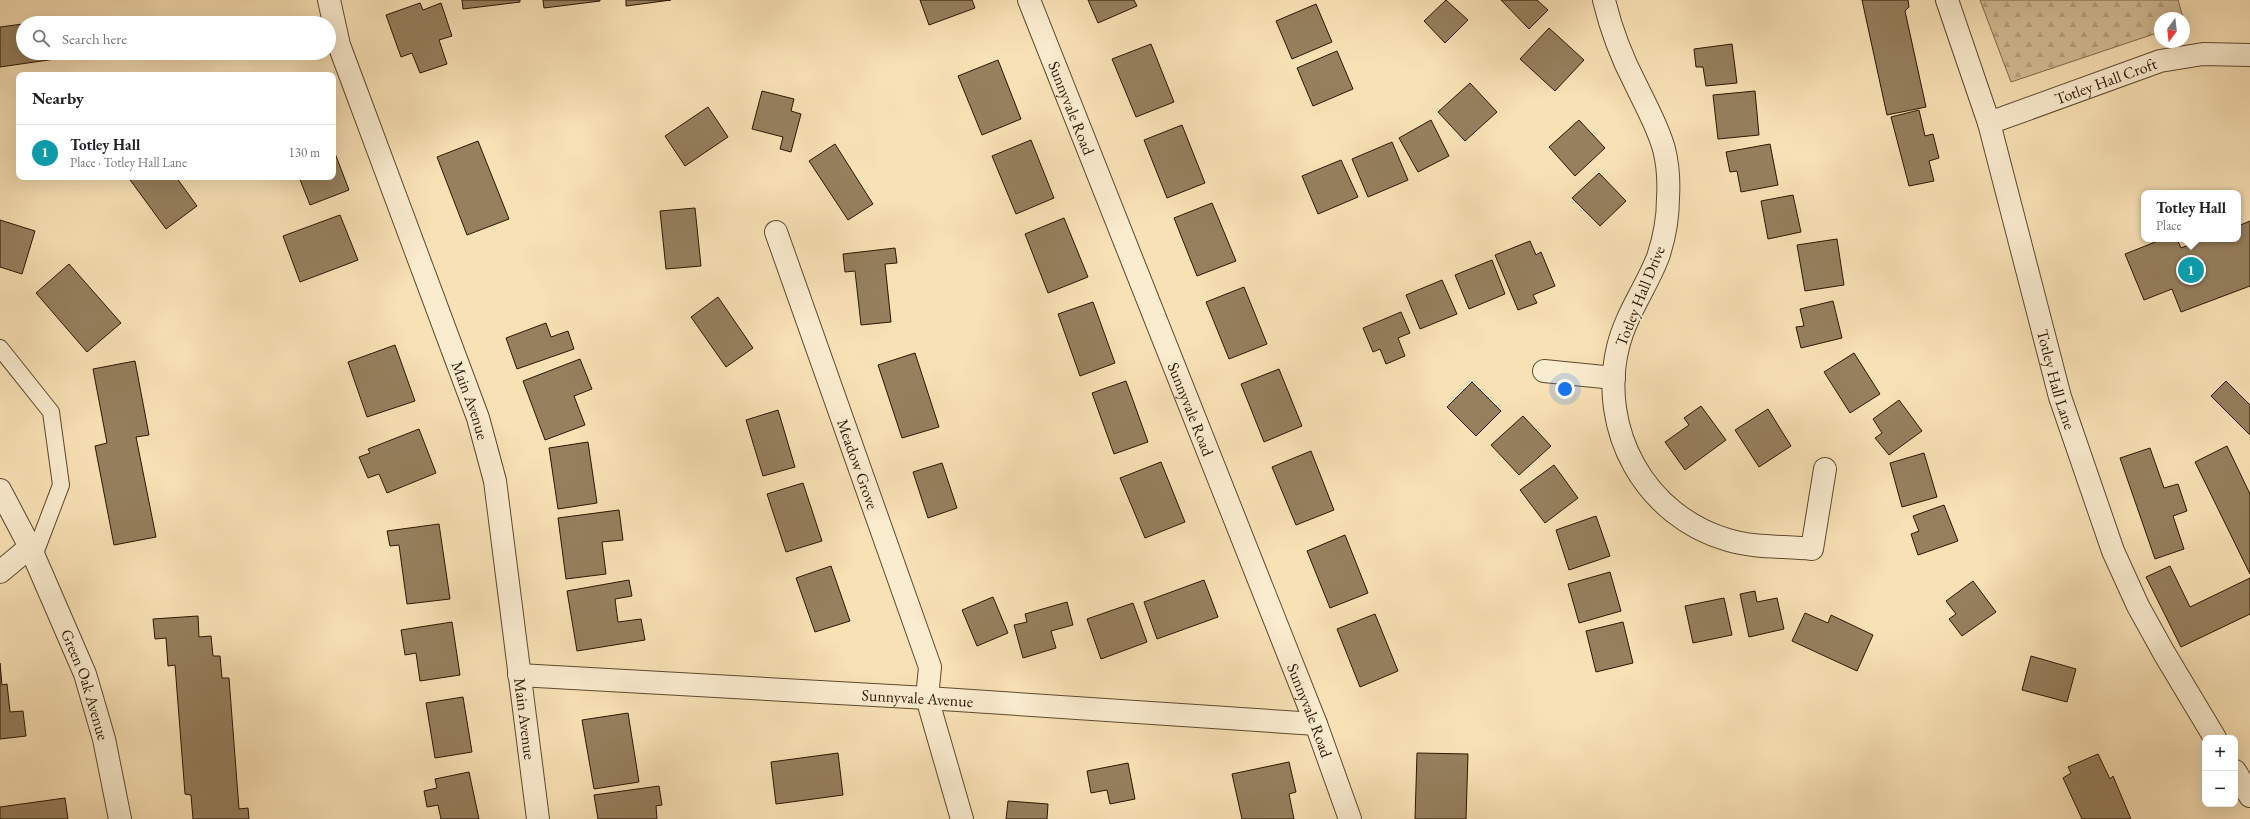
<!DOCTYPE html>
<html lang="en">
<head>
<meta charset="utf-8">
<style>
  :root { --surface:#fff; --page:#f6f6f6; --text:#202124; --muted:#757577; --line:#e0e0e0; --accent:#8f2418 }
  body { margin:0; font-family:"EB Garamond",serif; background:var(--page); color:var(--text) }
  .controls { position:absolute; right:12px; bottom:12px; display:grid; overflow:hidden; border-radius:8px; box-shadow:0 4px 16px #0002 }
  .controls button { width:36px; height:36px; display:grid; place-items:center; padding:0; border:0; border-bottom:1px solid var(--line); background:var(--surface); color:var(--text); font:20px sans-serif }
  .compass { position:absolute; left:2154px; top:12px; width:36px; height:36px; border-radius:50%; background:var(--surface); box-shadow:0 4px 16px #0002; rotate:195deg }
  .you { position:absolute; left:1565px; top:389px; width:14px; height:14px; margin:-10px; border:3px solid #fff; border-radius:50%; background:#1a73e8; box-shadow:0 0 0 6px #1a73e833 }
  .badge { display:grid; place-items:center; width:26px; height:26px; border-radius:50%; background:var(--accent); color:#fff; font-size:13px; font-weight:700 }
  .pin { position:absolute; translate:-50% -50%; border:2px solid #fff; box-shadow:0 1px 4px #0006 }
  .popup { position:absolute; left:2141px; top:190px; width:100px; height:52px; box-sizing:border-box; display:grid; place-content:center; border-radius:8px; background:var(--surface); filter:drop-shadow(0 1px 3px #0005); font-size:13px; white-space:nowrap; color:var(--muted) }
  .popup b { font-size:15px; color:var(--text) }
  .popup::after { content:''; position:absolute; left:50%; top:100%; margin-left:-8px; border:8px solid transparent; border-top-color:var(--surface) }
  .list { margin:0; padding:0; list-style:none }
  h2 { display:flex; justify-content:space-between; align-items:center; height:52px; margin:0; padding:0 16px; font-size:17px }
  h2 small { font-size:13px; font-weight:400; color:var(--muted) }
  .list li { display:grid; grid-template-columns:26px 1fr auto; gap:12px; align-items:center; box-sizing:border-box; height:56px; padding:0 16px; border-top:1px solid var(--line) }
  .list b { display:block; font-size:15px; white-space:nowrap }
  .list p { margin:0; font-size:13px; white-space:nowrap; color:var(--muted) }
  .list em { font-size:13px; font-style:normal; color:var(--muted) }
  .icon { flex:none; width:22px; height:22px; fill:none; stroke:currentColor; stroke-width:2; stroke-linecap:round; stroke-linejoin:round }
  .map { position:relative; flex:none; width:2250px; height:819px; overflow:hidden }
  .search { position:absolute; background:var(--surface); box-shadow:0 4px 16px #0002; left:16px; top:16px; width:320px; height:44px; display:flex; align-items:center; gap:10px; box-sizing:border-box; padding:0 14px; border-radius:22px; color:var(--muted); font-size:15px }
  .panel { position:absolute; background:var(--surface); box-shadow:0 4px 16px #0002; left:16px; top:72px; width:320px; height:108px; border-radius:8px }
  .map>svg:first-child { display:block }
</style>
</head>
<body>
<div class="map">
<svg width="2250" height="819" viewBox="0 0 2250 819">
  <defs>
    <pattern id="forest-firs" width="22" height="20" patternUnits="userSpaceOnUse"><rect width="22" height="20" fill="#d5be96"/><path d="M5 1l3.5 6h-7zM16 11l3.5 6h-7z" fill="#b7a380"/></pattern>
  </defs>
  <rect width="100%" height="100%" fill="#f8e1b5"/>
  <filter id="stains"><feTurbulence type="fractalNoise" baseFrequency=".005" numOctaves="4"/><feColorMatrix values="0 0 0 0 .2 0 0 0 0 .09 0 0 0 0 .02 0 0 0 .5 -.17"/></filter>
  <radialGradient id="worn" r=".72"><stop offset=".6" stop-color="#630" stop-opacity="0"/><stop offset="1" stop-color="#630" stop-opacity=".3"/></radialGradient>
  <path fill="url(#forest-firs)" stroke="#806a4b" d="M 1980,0 L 2178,0 L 2183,18 L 2160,18 L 2160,32 L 2011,82 Z"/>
  <path fill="#96805e" stroke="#2b1600" d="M 462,0 L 520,0 L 520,2 L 463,9 Z
    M 543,0 L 600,0 L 600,1 L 544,8 Z
    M 626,0 L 671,0 L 626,6 Z
    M 920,0 L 972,0 L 975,8 L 929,25 Z
    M 1088,0 L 1134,0 L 1137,6 L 1098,23 Z
    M 1446,0 L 1468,20 L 1445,43 L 1424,21 Z
    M 1501,0 L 1537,0 L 1548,10 L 1529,29 Z
    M 1862,0 L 1908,0 L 1909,7 L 1905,11 L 1926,107 L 1887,115 Z
    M 420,3 L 423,10 L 441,3 L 452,36 L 439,40 L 447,64 L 420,73 L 412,53 L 401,57 L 386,15 Z
    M 1316,4 L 1332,42 L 1292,59 L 1276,21 Z
    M 56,19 L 57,23 L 30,23 Z
    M 23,24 L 23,53 L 61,53 L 62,58 L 0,67 L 0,27 Z
    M 1549,28 L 1584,60 L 1555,91 L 1520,59 Z
    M 1151,44 L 1174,102 L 1136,117 L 1112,59 Z
    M 1732,44 L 1737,83 L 1706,86 L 1703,67 L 1696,67 L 1694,49 Z
    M 1337,51 L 1353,89 L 1313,106 L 1297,68 Z
    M 998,60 L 1021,119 L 982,135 L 958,76 Z
    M 1470,83 L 1497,112 L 1465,141 L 1438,112 Z
    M 762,91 L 794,99 L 791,111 L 801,114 L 791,152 L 780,149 L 783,137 L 752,129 Z
    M 1755,91 L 1759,135 L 1718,139 L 1713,95 Z
    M 708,107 L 728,137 L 685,166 L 665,136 Z
    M 1919,110 L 1925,136 L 1933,134 L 1939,158 L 1929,161 L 1934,181 L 1909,186 L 1891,117 Z
    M 1431,120 L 1449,156 L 1418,172 L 1399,138 Z
    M 1579,120 L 1605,148 L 1575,176 L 1549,147 Z
    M 1182,125 L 1205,183 L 1167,198 L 1144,140 Z
    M 1031,140 L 1054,198 L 1016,214 L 992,156 Z
    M 478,141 L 509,219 L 467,235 L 437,157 Z
    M 1392,142 L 1408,180 L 1368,197 L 1352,159 Z
    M 835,144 L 873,204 L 848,220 L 809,161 Z
    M 1770,144 L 1778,185 L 1741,192 L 1737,171 L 1730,172 L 1726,152 Z
    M 333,148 L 349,190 L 310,205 L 299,177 L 333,177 Z
    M 1341,160 L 1358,197 L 1318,214 L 1302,176 Z
    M 1599,173 L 1626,201 L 1600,226 L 1572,198 Z
    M 128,177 L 176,177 L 197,206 L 166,229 Z
    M 1793,195 L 1801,232 L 1768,239 L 1761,201 Z
    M 1212,203 L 1236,261 L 1197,276 L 1174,218 Z
    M 695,208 L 701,266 L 666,269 L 660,211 Z
    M 340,215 L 358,260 L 300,282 L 283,236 Z
    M 1064,218 L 1088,277 L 1048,293 L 1025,234 Z
    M 0,220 L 35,231 L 22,274 L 0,267 Z
    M 2250,221 L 2250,286 L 2181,312 L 2172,289 L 2144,300 L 2125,254 L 2163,239 L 2177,239 L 2181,248 L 2196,242 L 2195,239 L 2238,239 L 2238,226 Z
    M 1837,239 L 1844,285 L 1805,291 L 1797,245 Z
    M 1530,241 L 1536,255 L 1541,252 L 1555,286 L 1533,295 L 1537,303 L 1518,310 L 1495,255 Z
    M 895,248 L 897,263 L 885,264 L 891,322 L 861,325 L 855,271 L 845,272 L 843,254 Z
    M 1492,260 L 1505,294 L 1469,309 L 1455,275 Z
    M 69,264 L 121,323 L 87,352 L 36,293 Z
    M 1442,280 L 1457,314 L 1420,329 L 1406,295 Z
    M 1244,287 L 1267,344 L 1229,359 L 1206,302 Z
    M 718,297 L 753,348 L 726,367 L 691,317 Z
    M 1833,301 L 1842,338 L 1801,348 L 1796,327 L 1804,326 L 1800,309 Z
    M 1093,302 L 1115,363 L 1080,376 L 1058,314 Z
    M 1401,312 L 1410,333 L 1398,338 L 1405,356 L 1386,364 L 1380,349 L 1373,352 L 1363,328 Z
    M 546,323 L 551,337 L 568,331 L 574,349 L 517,369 L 506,338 Z
    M 395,345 L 415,401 L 367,417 L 348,362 Z
    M 915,353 L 939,427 L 902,438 L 878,365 Z
    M 1854,353 L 1880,394 L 1850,413 L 1824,372 Z
    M 580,359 L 592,389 L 574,396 L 585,425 L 545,440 L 523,381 Z
    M 135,361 L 149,435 L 136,437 L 156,537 L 114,545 L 95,446 L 107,443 L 93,369 Z
    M 1279,369 L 1302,426 L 1264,442 L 1241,384 Z
    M 1126,381 L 1148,442 L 1114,454 L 1092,393 Z
    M 2226,381 L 2250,405 L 2250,435 L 2211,396 Z
    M 1472,382 L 1501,411 L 1476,436 L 1447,407 Z
    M 1899,400 L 1922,431 L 1889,455 L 1875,438 L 1882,433 L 1873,419 Z
    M 1701,406 L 1726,440 L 1685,470 L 1665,442 L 1689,425 L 1684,418 Z
    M 1768,409 L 1791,446 L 1759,467 L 1735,430 Z
    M 778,410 L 795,467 L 763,476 L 746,420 Z
    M 1523,416 L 1551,446 L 1519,475 L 1491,445 Z
    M 419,429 L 436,473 L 387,493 L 379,474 L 368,478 L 359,457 L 370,453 L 368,449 Z
    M 588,442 L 597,503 L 558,509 L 549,448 Z
    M 2227,446 L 2250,494 L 2250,574 L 2195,462 Z
    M 2150,448 L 2164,488 L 2178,484 L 2187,511 L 2173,516 L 2184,549 L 2155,559 L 2120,458 Z
    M 1311,451 L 1334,510 L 1296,525 L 1272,467 Z
    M 1924,453 L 1937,497 L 1902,507 L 1890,463 Z
    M 1161,462 L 1185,522 L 1145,538 L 1120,478 Z
    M 942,463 L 957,508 L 928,518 L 913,472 Z
    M 1554,465 L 1578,498 L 1545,523 L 1520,490 Z
    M 803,483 L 822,541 L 786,552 L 767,494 Z
    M 1944,505 L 1958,541 L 1918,555 L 1911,534 L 1919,531 L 1913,516 Z
    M 619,510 L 623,540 L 602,542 L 606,574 L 566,579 L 558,518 Z
    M 1596,516 L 1610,556 L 1569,570 L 1556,530 Z
    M 439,524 L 450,599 L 407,604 L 399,545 L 390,546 L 387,531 Z
    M 1345,535 L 1368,593 L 1330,608 L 1307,551 Z
    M 831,566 L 850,621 L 815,632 L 796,578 Z
    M 2170,566 L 2190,607 L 2250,578 L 2250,614 L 2181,647 L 2146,577 Z
    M 1610,572 L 1621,611 L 1579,623 L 1568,584 Z
    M 629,580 L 632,596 L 615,599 L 618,622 L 641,619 L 645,640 L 577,651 L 567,591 Z
    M 1204,580 L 1218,617 L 1157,639 L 1144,602 Z
    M 1973,581 L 1996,612 L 1962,636 L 1949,619 L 1956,614 L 1946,601 Z
    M 1755,591 L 1757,602 L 1777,598 L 1784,629 L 1749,637 L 1740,594 Z
    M 993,597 L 1008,633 L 977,646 L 962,610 Z
    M 1724,598 L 1732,635 L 1693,643 L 1685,606 Z
    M 1067,602 L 1073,625 L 1051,631 L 1056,648 L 1023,658 L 1014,625 L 1027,622 L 1025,614 Z
    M 1133,603 L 1147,642 L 1101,659 L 1087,619 Z
    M 1805,613 L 1828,623 L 1831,615 L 1873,635 L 1857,671 L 1792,641 Z
    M 1375,614 L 1398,671 L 1360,687 L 1337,629 Z
    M 198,616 L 199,637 L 211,636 L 213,656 L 220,656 L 222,678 L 229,678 L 239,809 L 248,808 L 249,819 L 193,819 L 191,795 L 185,794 L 175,665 L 168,666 L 166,638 L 155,639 L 153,619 Z
    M 452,622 L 460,675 L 420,681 L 416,653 L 405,655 L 401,630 Z
    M 1623,622 L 1633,663 L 1596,672 L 1586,631 Z
    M 2031,656 L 2076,669 L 2067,702 L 2022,690 Z
    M 0,663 L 2,685 L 7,684 L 10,712 L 23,711 L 26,736 L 0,739 Z
    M 463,697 L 472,752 L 435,758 L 426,703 Z
    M 628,713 L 639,782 L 594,789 L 582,720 Z
    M 838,753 L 843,795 L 776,804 L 771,762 Z
    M 1417,753 L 1468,754 L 1466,819 L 1415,819 Z
    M 2098,754 L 2110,779 L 2113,776 L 2131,819 L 2082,819 L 2063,778 L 2071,773 L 2068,767 Z
    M 1289,762 L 1296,792 L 1289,794 L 1294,819 L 1242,819 L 1232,774 Z
    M 1128,763 L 1135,799 L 1110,804 L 1107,790 L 1091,793 L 1087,771 Z
    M 469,772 L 479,819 L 441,819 L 438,805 L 427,807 L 424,791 L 437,788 L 435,779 Z
    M 659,786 L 662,805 L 656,806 L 657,819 L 598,819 L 594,795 Z
    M 65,798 L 68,819 L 0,819 L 0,807 Z
    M 1008,801 L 1048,804 L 1047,819 L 1006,819 Z"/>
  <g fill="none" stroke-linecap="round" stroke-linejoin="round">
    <defs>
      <path id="service" d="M 0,348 L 51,412 L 61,485 L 34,556"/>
      <g id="minor">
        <path id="s1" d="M 329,0 L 339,45 L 478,418 L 495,481 L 538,819"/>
        <path id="s2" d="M 1029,0 L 1316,724 L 1350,819"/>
        <path d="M 1604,0 C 1611,30 1622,58 1636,85 C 1646,106 1658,127 1664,149 C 1668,165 1669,182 1668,198 C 1668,217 1664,239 1658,257 C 1646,288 1626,314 1618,347 C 1598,430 1645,516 1728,540 C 1754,548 1785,546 1812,549 L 1825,469"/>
        <path id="s3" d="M 1947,0 L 1989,123 L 2060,397 L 2113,551 L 2138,606 L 2164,653 L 2215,738"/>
        <path id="s4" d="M 1989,123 L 2160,61 L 2203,54 L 2250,55"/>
        <path id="s5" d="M 776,232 L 930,667 L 927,698 L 962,819"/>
        <path d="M 1544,371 L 1614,378"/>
        <path id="s6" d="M 0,490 L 30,547 L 85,674 L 104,739 L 120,819"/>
        <path d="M 0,572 L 30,547"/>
        <path id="s7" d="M 519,675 L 927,698 L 1316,724"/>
        <path d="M 2235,771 L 2250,796"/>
      </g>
    </defs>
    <use href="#service" stroke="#5e492d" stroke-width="18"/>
    <use href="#minor" stroke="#5e492d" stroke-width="24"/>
    <use href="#service" stroke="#faeccf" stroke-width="16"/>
    <use href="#minor" stroke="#faeccf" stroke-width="22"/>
  </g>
  <g text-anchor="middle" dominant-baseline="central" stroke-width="4" stroke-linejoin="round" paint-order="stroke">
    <g font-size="16" fill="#2b1600" stroke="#faeccf">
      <text stroke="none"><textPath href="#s4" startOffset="124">Totley Hall Croft</textPath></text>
      <text stroke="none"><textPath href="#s2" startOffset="116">Sunnyvale Road</textPath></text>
      <text transform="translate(1640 296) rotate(-68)">Totley Hall Drive</text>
      <text stroke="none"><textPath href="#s3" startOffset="395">Totley Hall Lane</textPath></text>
      <text stroke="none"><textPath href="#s1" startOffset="425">Main Avenue</textPath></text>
      <text stroke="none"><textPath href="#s2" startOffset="440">Sunnyvale Road</textPath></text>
      <text stroke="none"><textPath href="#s5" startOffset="246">Meadow Grove</textPath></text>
      <text stroke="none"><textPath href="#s6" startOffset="213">Green Oak Avenue</textPath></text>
      <text stroke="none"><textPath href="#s7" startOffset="399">Sunnyvale Avenue</textPath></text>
      <text stroke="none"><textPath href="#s2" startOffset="764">Sunnyvale Road</textPath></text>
      <text stroke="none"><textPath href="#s1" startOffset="749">Main Avenue</textPath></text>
    </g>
  </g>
  <rect width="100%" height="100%" filter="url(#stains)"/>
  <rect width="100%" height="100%" fill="url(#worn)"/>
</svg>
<div class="controls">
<button>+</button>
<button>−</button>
</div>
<svg class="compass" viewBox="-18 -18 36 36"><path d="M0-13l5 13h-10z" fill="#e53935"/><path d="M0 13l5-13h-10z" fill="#757577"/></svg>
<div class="you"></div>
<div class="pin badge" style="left:2191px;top:270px;background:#0f9aa8">1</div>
<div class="popup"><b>Totley Hall</b>Place</div>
<div class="search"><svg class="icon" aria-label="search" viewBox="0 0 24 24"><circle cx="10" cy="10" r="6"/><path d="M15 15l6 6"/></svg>Search here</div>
<section class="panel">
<h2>Nearby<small></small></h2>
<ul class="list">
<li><span class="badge" style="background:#0f9aa8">1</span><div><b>Totley Hall</b><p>Place · Totley Hall Lane</p></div><em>130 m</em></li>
</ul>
</section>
</div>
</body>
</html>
